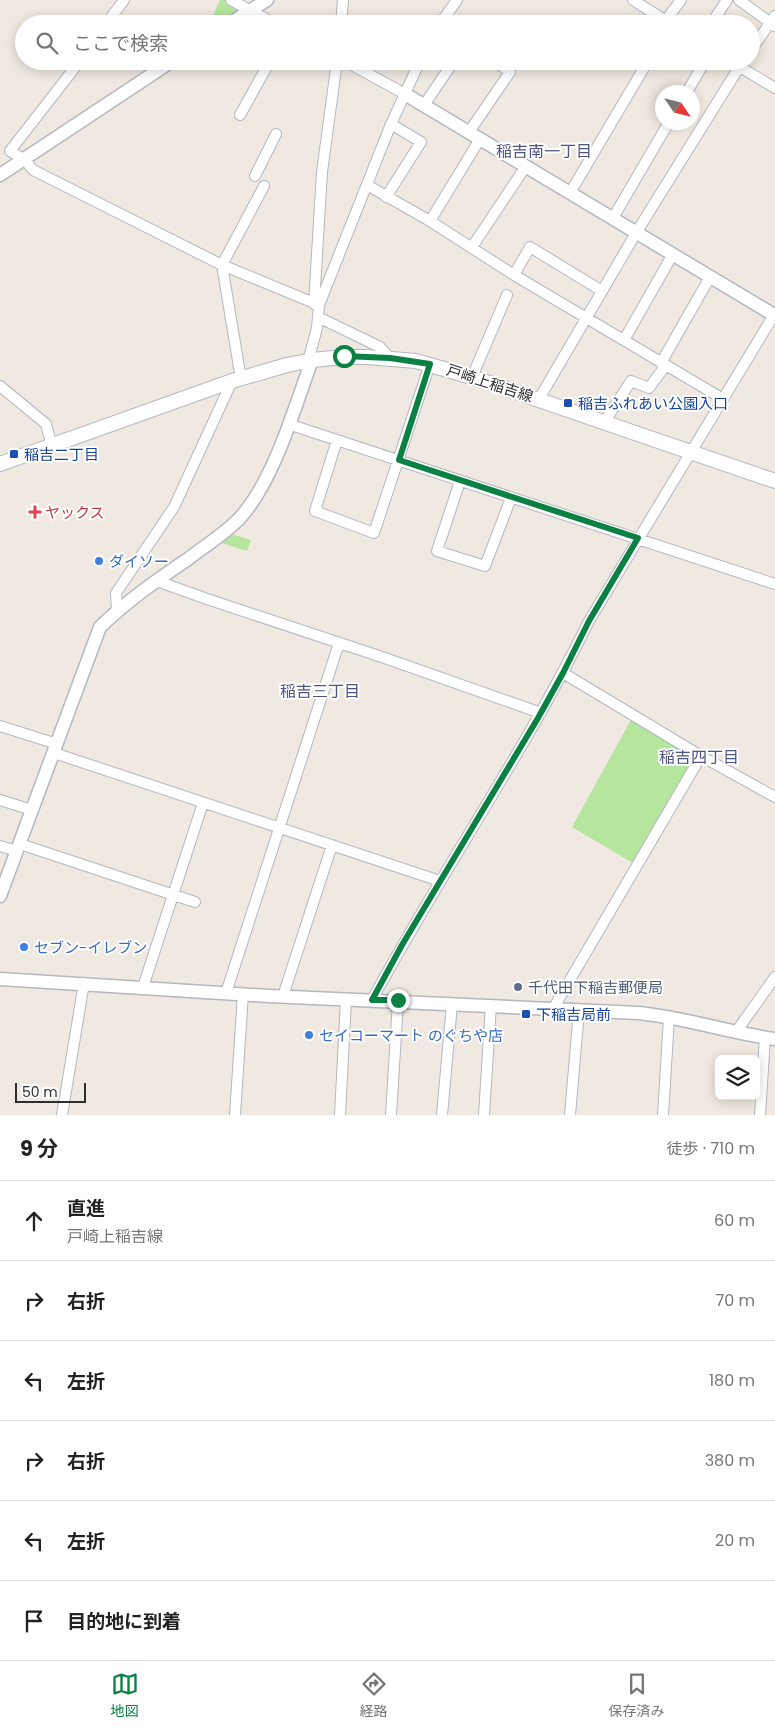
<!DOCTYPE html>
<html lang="ja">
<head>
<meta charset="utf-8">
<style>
  :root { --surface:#fff; --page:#f6f6f6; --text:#222; --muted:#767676; --line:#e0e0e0; --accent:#0b8043 }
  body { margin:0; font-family:Poppins,"Noto Sans JP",sans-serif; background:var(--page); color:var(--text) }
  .controls { position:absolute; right:15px; bottom:15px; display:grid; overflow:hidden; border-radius:8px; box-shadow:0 2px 12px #0003 }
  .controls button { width:45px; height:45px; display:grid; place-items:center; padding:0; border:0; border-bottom:1px solid var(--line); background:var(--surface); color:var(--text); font:25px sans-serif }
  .compass { position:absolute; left:655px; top:85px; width:45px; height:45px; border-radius:50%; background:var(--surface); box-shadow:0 2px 12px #0003; rotate:125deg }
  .scale { position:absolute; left:15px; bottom:12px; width:71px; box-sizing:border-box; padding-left:5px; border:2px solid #2e2e2e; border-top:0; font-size:14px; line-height:18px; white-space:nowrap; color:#2e2e2e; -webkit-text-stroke:4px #fff; paint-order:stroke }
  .stop { position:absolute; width:15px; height:15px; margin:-11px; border:4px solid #0b8043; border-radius:50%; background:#fff }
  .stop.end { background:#0b8043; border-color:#fff; box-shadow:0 1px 5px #0008 }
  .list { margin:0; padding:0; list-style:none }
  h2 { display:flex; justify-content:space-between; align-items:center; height:65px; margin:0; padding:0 20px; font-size:21px }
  h2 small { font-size:16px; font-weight:400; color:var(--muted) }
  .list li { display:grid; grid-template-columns:32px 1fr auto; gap:15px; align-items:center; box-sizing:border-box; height:80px; padding:0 20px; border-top:1px solid var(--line) }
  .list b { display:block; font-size:19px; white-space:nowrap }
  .list p { margin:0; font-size:16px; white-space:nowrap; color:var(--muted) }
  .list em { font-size:16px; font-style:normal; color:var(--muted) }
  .icon { flex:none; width:28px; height:28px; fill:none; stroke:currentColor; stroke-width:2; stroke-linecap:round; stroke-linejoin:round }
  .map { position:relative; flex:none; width:775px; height:1115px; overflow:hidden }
  .search { position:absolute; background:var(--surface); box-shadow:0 2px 12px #0003; left:15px; right:15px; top:15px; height:55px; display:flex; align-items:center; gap:12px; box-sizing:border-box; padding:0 18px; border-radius:28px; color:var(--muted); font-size:19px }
  .sheet { height:545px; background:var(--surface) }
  nav { display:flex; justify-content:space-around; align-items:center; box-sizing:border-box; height:70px; border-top:1px solid var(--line); background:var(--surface); font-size:14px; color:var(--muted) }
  nav a { display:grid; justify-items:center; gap:2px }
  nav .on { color:var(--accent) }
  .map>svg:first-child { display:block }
</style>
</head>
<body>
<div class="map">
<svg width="775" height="1115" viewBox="0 0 775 1115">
  <rect width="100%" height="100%" fill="#efe9e1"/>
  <path fill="#b6e59e" d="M 220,0 L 228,0 L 246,9 L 215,24 L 209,24 Z
    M 225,532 L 251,540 L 247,551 L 215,541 Z
    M 632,718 L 696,757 L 633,863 L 572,827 Z"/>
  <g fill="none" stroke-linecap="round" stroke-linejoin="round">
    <defs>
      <path id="minor" d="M 231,0 L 275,24
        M 633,0 L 671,24
        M 739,0 L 775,26
        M 666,20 L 681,0
        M 106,24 L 124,0
        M 341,24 L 343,0
        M 440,24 L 457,0
        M 711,24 L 727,0
        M 751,50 L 775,16
        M 80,61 L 10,151 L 25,160 L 33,170 L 222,265 L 319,305
        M 345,61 L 405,94
        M 730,61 L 775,88
        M 687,92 L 705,61
        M 424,105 L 454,61
        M 240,115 L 270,61
        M 469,132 L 510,72 L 494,61
        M 255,176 L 276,134
        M 367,185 L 430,221 L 514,275 L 723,399
        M 570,193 L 648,61
        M 386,197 L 421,142 L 391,124
        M 613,218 L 669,122
        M 430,221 L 480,139
        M 472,247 L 526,166
        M 514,275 L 530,247 L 602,291
        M 314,304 L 322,172 L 337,61
        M 318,317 L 380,347 L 390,358
        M 624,340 L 673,254
        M 312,360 L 310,354 L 317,328 L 319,305 L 391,124 L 420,61
        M 661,363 L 710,277
        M 472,377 L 507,295
        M 241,379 L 222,265 L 264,186
        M 0,386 L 46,424 L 52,446
        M 539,399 L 636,233 L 743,61
        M 605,421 L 631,381 L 649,388 L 666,365
        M 288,424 L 775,584
        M 337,440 L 315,511 L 374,533 L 430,364
        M 460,481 L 437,551 L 485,566 L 511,498
        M 157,581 L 207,599 L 382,657 L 541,713
        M 117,611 L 116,593 L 174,507 L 232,381
        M 563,673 L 701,756 L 775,797
        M 0,726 L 57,744
        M 54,753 L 440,881
        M 0,800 L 32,810
        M 20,844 L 195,902
        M 0,846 L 17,851
        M 143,987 L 203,803
        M 226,993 L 339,643
        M 283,996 L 332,845
        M 372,1000 C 441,872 525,752 589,621 L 775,313
        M 553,1009 L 701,756
        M 736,1032 L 775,977
        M 62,1115 L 84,983
        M 235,1115 L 243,994
        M 340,1115 L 346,1000
        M 391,1115 L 398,1001
        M 442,1115 L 452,1004
        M 484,1115 L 491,1005
        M 570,1115 L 579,1010
        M 663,1115 L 669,1017
        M 760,1115 L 765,1037"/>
      <path id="tertiary" d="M 229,24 L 267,0
        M 405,94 L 774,315
        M 0,175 L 172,61
        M 0,896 L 100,627 C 127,601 157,580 188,559 C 205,546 224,534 239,519 C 274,481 294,409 312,360
        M 0,979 L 269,996 L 638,1013 C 684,1017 729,1033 775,1039"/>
      <path id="secondary" d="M 0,464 L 232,381 L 287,365 L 312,360 L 344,357 L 367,357 L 416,361 L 472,377 L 775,481"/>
    </defs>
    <use href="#minor" stroke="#b4b7c1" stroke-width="12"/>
    <use href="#tertiary" stroke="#b4b7c1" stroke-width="15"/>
    <use href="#secondary" stroke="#b4b7c1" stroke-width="16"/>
    <use href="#minor" stroke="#fff" stroke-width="10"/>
    <use href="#tertiary" stroke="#fff" stroke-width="12"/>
    <use href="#secondary" stroke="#fff" stroke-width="14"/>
  </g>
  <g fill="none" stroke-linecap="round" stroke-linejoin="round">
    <path stroke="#0b8043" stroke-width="6" d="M 344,356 L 390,358 L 430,364 L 399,460 L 638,538 L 589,621 L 563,673 L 538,718 L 402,945 L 372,1000 L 398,1000"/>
  </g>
  <g fill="#1a4fb4" stroke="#fff" stroke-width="2">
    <rect x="563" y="398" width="10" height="10" rx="2.5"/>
    <rect x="9" y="449" width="10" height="10" rx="2.5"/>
    <rect x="521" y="1009" width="10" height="10" rx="2.5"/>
  </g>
  <path fill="#e0444e" stroke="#fff" stroke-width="2" d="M32.5 504.5h5v5h5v5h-5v5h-5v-5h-5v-5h5z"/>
  <g fill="#3f7fe0" stroke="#fff" stroke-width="2">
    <circle cx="99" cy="561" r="5"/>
    <circle cx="24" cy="947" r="5"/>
    <circle cx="309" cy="1035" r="5"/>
  </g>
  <circle fill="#5c6f8a" stroke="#fff" stroke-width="2" cx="518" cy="987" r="5"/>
  <g text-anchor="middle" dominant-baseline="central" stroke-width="4" stroke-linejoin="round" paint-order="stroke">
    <g font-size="15" fill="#2e2e2e" stroke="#fff">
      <text transform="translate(490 383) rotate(18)">戸崎上稲吉線</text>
    </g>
    <g font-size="15" fill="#164399" stroke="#fff" text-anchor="start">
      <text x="578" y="403">稲吉ふれあい公園入口</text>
      <text x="24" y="454">稲吉二丁目</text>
      <text x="536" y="1014">下稲吉局前</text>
    </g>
    <g font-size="15" fill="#be3a42" stroke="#fff" text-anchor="start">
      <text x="45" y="512">ヤックス</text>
    </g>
    <g font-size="15" fill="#366cbe" stroke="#fff" text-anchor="start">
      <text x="109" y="561">ダイソー</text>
      <text x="34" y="947">セブン-イレブン</text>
      <text x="319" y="1035">セイコーマート のぐちや店</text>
    </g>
    <g font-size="15" fill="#4e5e75" stroke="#fff" text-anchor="start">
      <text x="528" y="987">千代田下稲吉郵便局</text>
    </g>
    <g font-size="16" fill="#4d5680" stroke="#fff">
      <text x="544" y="151">稲吉南一丁目</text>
      <text x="320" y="691">稲吉三丁目</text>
      <text x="699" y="757">稲吉四丁目</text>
    </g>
  </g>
</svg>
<div class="controls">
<button><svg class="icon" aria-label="layers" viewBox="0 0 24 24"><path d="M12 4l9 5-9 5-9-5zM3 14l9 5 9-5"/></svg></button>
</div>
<svg class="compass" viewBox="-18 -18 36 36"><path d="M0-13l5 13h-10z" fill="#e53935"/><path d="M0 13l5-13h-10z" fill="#767676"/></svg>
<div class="scale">50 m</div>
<div class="stop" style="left:344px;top:356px"></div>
<div class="stop end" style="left:398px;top:1000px"></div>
<div class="search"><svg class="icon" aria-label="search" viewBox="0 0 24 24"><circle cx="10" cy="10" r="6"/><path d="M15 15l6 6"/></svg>ここで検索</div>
</div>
<section class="sheet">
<h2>9 分<small>徒歩 · 710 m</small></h2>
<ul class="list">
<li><svg class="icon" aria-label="ahead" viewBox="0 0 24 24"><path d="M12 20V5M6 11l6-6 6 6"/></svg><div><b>直進</b><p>戸崎上稲吉線</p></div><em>60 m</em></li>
<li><svg class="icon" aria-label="right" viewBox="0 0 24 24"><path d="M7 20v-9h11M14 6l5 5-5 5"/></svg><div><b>右折</b></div><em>70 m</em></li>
<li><svg class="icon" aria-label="left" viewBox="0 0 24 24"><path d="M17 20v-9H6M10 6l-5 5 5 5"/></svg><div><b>左折</b></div><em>180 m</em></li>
<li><svg class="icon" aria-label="right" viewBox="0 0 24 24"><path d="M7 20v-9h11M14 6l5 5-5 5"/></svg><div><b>右折</b></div><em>380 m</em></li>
<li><svg class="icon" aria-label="left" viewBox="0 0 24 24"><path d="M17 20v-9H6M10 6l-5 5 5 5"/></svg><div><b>左折</b></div><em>20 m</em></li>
<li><svg class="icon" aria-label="arrive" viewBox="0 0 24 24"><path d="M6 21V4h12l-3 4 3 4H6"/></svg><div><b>目的地に到着</b></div></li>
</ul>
</section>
<nav>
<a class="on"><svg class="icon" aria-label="map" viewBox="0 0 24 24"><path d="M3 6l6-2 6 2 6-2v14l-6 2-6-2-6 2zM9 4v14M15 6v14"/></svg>地図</a>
<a><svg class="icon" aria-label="directions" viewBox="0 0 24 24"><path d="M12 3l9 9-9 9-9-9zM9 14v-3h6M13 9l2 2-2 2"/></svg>経路</a>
<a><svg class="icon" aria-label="saved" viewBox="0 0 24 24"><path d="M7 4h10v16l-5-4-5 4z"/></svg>保存済み</a>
</nav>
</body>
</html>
